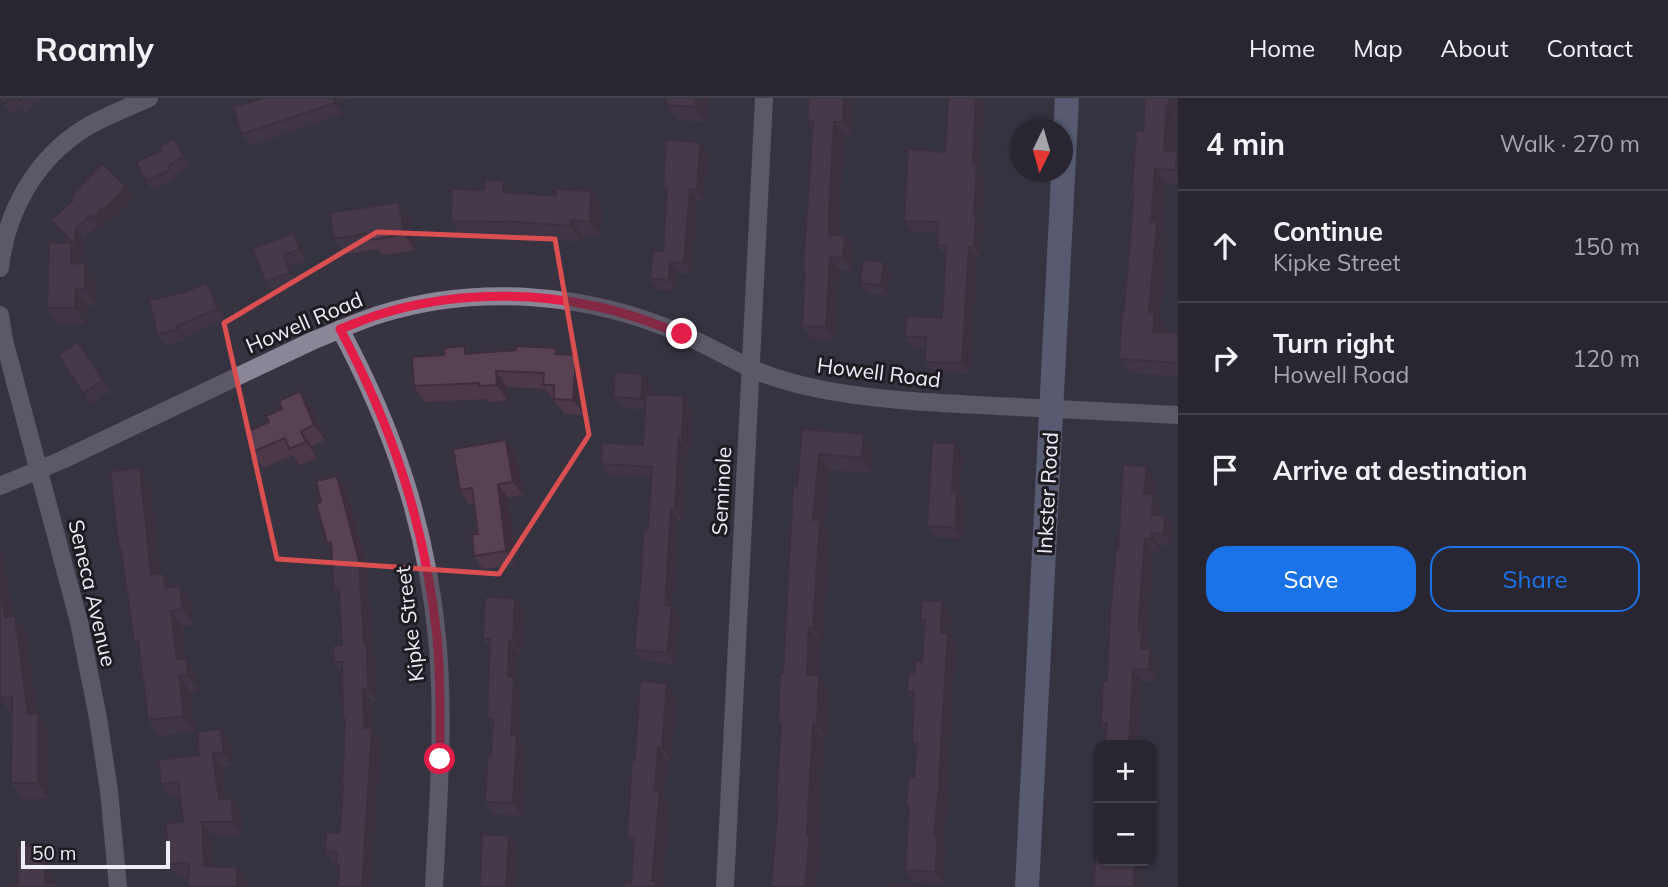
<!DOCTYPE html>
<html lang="en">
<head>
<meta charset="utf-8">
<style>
  :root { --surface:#292631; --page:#35323d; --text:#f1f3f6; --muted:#a5a5ab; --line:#45434d; --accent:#1a73e8 }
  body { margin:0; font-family:Mulish,sans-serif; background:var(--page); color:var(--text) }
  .controls { position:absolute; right:21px; bottom:21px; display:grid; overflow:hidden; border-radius:14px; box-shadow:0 2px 5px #0004 }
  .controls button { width:63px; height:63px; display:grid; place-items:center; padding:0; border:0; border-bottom:2px solid var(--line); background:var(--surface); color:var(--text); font:35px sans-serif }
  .compass { position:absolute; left:1010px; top:21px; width:63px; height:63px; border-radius:50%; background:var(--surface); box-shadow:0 2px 5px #0004; rotate:185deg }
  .scale { position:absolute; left:21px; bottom:18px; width:149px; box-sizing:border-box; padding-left:7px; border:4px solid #efedf6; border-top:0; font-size:19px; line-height:24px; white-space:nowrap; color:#efedf6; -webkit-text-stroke:5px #1e1c22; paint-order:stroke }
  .stop { position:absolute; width:21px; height:21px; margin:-16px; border:5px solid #e11d48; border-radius:50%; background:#fff }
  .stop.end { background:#e11d48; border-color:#fff; box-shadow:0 2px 7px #0008 }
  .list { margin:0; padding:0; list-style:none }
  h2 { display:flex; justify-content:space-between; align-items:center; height:91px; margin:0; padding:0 28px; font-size:30px }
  h2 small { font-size:23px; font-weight:400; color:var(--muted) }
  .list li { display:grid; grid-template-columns:46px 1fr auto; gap:21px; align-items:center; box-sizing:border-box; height:112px; padding:0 28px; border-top:2px solid var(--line) }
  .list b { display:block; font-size:26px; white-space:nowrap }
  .list p { margin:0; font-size:23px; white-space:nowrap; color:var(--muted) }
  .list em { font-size:23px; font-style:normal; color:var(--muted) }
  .actions { display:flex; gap:14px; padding:21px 28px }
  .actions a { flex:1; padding:16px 0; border:2px solid var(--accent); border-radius:21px; text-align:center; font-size:24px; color:var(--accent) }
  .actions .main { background:var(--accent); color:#fff }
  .icon { flex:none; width:38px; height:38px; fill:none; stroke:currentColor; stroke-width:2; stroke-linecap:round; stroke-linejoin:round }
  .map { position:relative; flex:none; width:1178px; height:789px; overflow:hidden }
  header { display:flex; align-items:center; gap:42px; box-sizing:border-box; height:98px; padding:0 35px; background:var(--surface); border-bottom:2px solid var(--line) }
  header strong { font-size:33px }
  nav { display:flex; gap:38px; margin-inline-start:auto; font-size:24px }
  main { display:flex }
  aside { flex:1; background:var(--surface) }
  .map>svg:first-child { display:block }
</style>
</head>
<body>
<header>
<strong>Roamly</strong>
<nav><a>Home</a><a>Map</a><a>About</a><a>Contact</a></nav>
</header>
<main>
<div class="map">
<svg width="1178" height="789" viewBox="0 0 1178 789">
  <rect width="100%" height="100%" fill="#373341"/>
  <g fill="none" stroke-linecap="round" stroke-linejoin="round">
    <path stroke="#8a8597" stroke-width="18" d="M 0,170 C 6,114 35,61 85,30 C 105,18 127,10 149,0
      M 0,217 L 4,242 L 79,524 L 98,620 L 109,693 L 118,789
      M 340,231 C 393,330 426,427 437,539 C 445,622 438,706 434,789
      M 0,388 L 62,362 L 312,243 C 335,234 358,223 381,216 C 478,186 589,195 682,236 C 704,246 726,258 748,269 C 772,280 798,287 824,292 C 882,303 940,305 998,308 C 1058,311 1118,314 1178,317
      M 725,789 L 764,0"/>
    <path stroke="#828aad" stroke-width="24" d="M 1027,789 L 1067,0"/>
  </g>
  <path fill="#4d3848" d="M 0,0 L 43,0 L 24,16 L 19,10 L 11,16 L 0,2 Z
    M 263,0 L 353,0 L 339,4 L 343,16 L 250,48 L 242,36 Z
    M 666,0 L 708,0 L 706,24 L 677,22 L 666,7 Z
    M 809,0 L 854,0 L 852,38 L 844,37 L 839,131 L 839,138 L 854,151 L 853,173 L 839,172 L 835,242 L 811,241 L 802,228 L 805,176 L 803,173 L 812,29 L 807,23 Z
    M 948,0 L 984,0 L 980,71 L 984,76 L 982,124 L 983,127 L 981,160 L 977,160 L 970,276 L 932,274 L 925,264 L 925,250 L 912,249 L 905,239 L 942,220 L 945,158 L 937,147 L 938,134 L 912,133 L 904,123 L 945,54 Z
    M 1145,0 L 1178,0 L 1178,22 L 1176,22 L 1175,53 L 1178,54 L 1178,86 L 1165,85 L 1162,131 L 1167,138 L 1160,222 L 1165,229 L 1164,234 L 1178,235 L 1178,278 L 1129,275 L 1119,261 L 1133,96 L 1132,93 L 1143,33 Z
    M 173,40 L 190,67 L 174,77 L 176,81 L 152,92 L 146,83 L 161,52 Z
    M 708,55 L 704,102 L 697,102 L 692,176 L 677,175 L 676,193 L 658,192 L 650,181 L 663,153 L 666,94 L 663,89 Z
    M 504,83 L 512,95 L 602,109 L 601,139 L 582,138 L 581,144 L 514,139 L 513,140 L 462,139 L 451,123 L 484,92 Z
    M 71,99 L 134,99 L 111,123 L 109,121 L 101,130 L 98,128 L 83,142 L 83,158 L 75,150 L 82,161 L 82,165 L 96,181 L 96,207 L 87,207 L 86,226 L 58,225 L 47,210 L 70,145 L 59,133 L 51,122 L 73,102 Z
    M 410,120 L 415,152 L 383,157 L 378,151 L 345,156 L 334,141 Z
    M 293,135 L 301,146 L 307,162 L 291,168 L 298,185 L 273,194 L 265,184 Z
    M 891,175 L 888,198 L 867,195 L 860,185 Z
    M 214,195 L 225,221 L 184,239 L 185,242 L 165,247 L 157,236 Z
    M 78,244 L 111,293 L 91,306 L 58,257 Z
    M 465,248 L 469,255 L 560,256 L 587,273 L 584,317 L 565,316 L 545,291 L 507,289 L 508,303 L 490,304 L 487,301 L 425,304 L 414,288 L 444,257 Z
    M 651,287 L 650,297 L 684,298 L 692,309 L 690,351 L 687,351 L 683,422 L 678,422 L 673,509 L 680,519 L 675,566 L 642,563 L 634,552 L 648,432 L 652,379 L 608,377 L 601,366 L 643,347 L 645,312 L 621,310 L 613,299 Z
    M 300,293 L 311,309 L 325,342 L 312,348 L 317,360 L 300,367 L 293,357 L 263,370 L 252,354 L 269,324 Z
    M 802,331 L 864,336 L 874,352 L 872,375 L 829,372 L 825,429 L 830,437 L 823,545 L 820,545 L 818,577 L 830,592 L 827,642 L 824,641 L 818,747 L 820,751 L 776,706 L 781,628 L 778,624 Z
    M 506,342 L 516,356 L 523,397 L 508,400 L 516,467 L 483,471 L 474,458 L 478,436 L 474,405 L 469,406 L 460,392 Z
    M 955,345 L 963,356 L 960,397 L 965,404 L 963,441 L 934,439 L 927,428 Z
    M 337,378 L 346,391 L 368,476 L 373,555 L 376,559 L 377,603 L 372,603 L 373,632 L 381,643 L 339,772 L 336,768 L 336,766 L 333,766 L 325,753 L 340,735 L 343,692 L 342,690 L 345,624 L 343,621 L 342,576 L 334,564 L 342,547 L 339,499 L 334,492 L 332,451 L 327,445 L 321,404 Z
    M 1155,381 L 1154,397 L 1161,408 L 1160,417 L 1173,429 L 1172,447 L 1160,447 L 1160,453 L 1154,453 L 1147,540 L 1150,544 L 1149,551 L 1159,563 L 1157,584 L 1141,583 L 1106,632 L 1101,625 L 1107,583 L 1118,451 Z
    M 151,386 L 160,476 L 173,489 L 191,504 L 194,527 L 182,529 L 186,560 L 197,575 L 199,593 L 190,594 L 195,633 L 159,638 L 148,622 L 138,549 L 134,543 L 122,456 L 119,452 Z
    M 0,450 L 2,452 L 13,518 L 26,533 L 37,616 L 49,632 L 49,701 L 22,701 L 11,685 L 12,616 L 0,601 Z
    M 515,500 L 524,513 L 522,556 L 518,555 L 517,584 L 522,592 L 520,643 L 526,651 L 522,718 L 494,716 L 485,704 L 491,656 L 492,629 L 487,620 L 489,550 L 483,541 Z
    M 951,516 L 950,538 L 956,547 L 947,691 L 949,694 L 943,746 L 946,750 L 944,786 L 914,784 L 905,772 L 909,711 L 906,708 L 914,679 L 916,651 L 912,645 L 914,604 L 907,594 L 915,576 L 922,564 L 924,527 L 920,521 Z
    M 676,598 L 672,663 L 667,663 L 665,699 L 670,706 L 631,785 L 633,748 L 627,739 L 635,662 Z
    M 231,644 L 233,668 L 223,669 L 227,701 L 242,714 L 242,737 L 211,737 L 213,768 L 247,782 L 247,789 L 188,789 L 188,779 L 178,780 L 168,766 L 183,724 L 180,698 L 171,699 L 161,686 L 199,657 Z"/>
  <path fill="#3e2e3b" d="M 334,0 L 336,0 L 339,4 L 343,16 L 335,5 Z
    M 696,0 L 708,0 L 706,24 L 695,9 Z
    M 844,0 L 854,0 L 852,38 L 843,24 Z
    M 976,0 L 984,0 L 980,71 L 984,76 L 982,124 L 983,127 L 981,160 L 974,149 L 973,66 Z
    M 1170,0 L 1178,0 L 1178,21 L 1169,8 Z
    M 1167,8 L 1176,22 L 1174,66 L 1164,52 Z
    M 834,24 L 844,37 L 839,131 L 839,151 L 829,137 L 829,117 Z
    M 700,44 L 708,55 L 704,102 L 697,92 Z
    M 1177,53 L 1178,54 L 1178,75 L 1176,72 Z
    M 1155,71 L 1165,85 L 1162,131 L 1167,138 L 1160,222 L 1165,229 L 1163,248 L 1153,234 L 1149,214 L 1151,124 Z
    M 504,83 L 515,99 L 503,94 Z
    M 126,88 L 134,99 L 111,123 L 104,112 Z
    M 690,91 L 697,102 L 692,176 L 684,165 Z
    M 591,93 L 602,109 L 601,139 L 590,124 Z
    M 399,104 L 410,120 L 415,152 L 404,136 Z
    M 102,110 L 109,121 L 101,130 L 93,120 Z
    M 571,122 L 582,138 L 581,144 L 570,128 Z
    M 76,131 L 83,142 L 83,158 L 75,147 Z
    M 293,135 L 301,146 L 307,162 L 300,152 Z
    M 845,138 L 854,151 L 853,173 L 843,160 Z
    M 71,145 L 82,161 L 82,181 L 71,165 Z
    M 969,149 L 977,160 L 970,276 L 962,265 Z
    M 284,157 L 291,168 L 298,185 L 290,175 Z
    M 830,159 L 839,172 L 835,242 L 826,229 Z
    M 670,164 L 677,175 L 676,193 L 669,182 Z
    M 884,164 L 891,175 L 888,198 L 881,187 Z
    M 85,166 L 96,181 L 96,207 L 85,192 Z
    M 207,184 L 214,195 L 225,221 L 218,211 Z
    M 76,191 L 87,207 L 86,226 L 75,210 Z
    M 176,228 L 184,239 L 185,242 L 177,232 Z
    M 576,257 L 587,273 L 584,317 L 573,302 Z
    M 496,273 L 507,289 L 508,303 L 497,287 Z
    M 643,276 L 651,287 L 649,312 L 641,301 Z
    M 300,293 L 311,309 L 325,342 L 314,327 Z
    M 684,298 L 692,309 L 690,351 L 682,341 Z
    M 301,333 L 312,348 L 317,360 L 306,344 Z
    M 864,336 L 874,352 L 872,375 L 862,360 Z
    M 679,340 L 687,351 L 683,422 L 675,411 Z
    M 506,342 L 516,356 L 523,397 L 513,384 Z
    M 955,345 L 963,356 L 960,397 L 965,404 L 963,441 L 955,430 L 952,393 Z
    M 819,356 L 829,372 L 825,429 L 830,437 L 823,545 L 813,530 L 813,422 Z
    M 1147,369 L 1155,381 L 1154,397 L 1161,408 L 1160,429 L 1152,417 L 1144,395 Z
    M 140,370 L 151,386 L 162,493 L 151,477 Z
    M 337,378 L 346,391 L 368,476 L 373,555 L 376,559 L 377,603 L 368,590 L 364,546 Z
    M 498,386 L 508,400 L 516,467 L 506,453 Z
    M 671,411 L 678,422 L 673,509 L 680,519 L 675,566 L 667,555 L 665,507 Z
    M 1165,418 L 1173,429 L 1172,447 L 1164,436 Z
    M 1152,435 L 1160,447 L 1160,453 L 1151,442 Z
    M 1145,441 L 1154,453 L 1147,540 L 1150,544 L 1149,562 L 1141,551 L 1138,532 Z
    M 0,450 L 2,452 L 16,535 L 5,519 L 0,491 Z
    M 163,475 L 174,491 L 166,490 Z
    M 180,488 L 191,504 L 194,527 L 183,511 Z
    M 515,500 L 524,513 L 522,556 L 513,543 Z
    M 942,504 L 951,516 L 950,538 L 956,547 L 947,691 L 949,694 L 943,746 L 946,750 L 944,786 L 935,774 L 934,737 Z
    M 171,513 L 182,529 L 186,560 L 197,575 L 199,593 L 177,561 Z
    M 15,518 L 26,533 L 38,626 L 38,616 L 49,632 L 49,701 L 38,685 Z
    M 809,530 L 820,545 L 817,592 L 807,577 Z
    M 509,543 L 518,555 L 517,584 L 522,592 L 520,643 L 526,651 L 522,718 L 513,705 L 508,578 Z
    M 1150,551 L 1159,563 L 1157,584 L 1149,572 Z
    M 1133,571 L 1141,583 L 1138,647 L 1129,647 Z
    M 819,577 L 830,592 L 827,642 L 817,626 Z
    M 179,578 L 190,594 L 195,633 L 184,618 Z
    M 667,585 L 676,598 L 672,663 L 662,650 Z
    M 363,591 L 372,603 L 373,632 L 381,643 L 371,789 L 362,789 L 364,630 Z
    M 813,626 L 824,641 L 818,747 L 820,751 L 817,789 L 805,789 Z
    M 221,631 L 231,644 L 233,668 L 224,655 Z
    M 658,649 L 667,663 L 665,699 L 670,706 L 663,789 L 656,789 L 652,783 L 655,692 Z
    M 213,656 L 223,669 L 228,715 L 219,701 Z
    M 232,701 L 242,714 L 242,737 L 233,724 Z
    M 202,724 L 211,737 L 214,781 L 204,768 Z
    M 509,738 L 518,751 L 516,789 L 506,789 Z
    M 41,747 L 48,758 L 48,769 L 52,775 L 53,789 L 45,786 L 41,764 Z
    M 1135,763 L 1137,763 L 1143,772 L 1142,789 L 1134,789 Z
    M 237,769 L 247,782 L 247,789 L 237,789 Z"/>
  <path fill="#594154" stroke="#3e2e3b" stroke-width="2" d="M 0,0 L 10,0 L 4,5 Z
    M 12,0 L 23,0 L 16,5 Z
    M 263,0 L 334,0 L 335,5 L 242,36 L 233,9 Z
    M 666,0 L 696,0 L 695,9 L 666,7 Z
    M 809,0 L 844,0 L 843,24 L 834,24 L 829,117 L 829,137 L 845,138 L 843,160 L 830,159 L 826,229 L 802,228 L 805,173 L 803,173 L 813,23 L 807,23 Z
    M 948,0 L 976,0 L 973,66 L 977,66 L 974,116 L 976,116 L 974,149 L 969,149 L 962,265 L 925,264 L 926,239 L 905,239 L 906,218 L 942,220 L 946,148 L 937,147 L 938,124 L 904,123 L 908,51 L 945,54 Z
    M 1145,0 L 1170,0 L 1169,8 L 1167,8 L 1164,52 L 1177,53 L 1176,72 L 1155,71 L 1151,124 L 1157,124 L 1149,214 L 1155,215 L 1153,234 L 1178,235 L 1178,265 L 1119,261 L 1122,213 L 1124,213 L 1134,93 L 1132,93 L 1136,33 L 1143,33 Z
    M 173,40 L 184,58 L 168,68 L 170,72 L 146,83 L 136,64 L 161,52 L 159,49 Z
    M 666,42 L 700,44 L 697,92 L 690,91 L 684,165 L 670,164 L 669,182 L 650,181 L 653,153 L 663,153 L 667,90 L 663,89 Z
    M 102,65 L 126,88 L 104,112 L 102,110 L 93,120 L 91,117 L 76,131 L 75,147 L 51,122 L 73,102 L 71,99 Z
    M 485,82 L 504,83 L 503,94 L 556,98 L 556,91 L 591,93 L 590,124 L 571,122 L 570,128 L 502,123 L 502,124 L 451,123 L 452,91 L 484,92 Z
    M 399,104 L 404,136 L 372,142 L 371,135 L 334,141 L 330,115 Z
    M 293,135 L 300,152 L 284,157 L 290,175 L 265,184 L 253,150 Z
    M 49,144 L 71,145 L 71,165 L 85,166 L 85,192 L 76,191 L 75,210 L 47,210 Z
    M 863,162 L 884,164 L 881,187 L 860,185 Z
    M 207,184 L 218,211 L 176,228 L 177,232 L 157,236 L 149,202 L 185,194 Z
    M 78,244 L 103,282 L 83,295 L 58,257 Z
    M 465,248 L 465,256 L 516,252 L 516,248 L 556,250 L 555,256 L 576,257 L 573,302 L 554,301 L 554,287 L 543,287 L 544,275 L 496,273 L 497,287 L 479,288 L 479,285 L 414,288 L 412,259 L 444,257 L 444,250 Z
    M 615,274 L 643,276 L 641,301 L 613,299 Z
    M 300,293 L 314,327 L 301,333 L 306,344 L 289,351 L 285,340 L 252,354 L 244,335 L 269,324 L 266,318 L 282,311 L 279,303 Z
    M 646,296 L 684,298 L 682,341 L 679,340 L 675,411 L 671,411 L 665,507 L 672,508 L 667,555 L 634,552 L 641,479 L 643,432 L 648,432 L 652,369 L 601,366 L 602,345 L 643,347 Z
    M 802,331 L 864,336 L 862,360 L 819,356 L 813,422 L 820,422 L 813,530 L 809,530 L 807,577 L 819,577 L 817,626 L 813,626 L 807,736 L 810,736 L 805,789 L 771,789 L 778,706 L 776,706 L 781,625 L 778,624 L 780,575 L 783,575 L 793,388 L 797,388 Z
    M 506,342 L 513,384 L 498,386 L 506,453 L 474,458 L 472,436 L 478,436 L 472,390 L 460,392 L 453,351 Z
    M 932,344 L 955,345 L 952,393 L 957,394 L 955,430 L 927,428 Z
    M 1123,366 L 1147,369 L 1144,395 L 1153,396 L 1152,417 L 1165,418 L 1164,436 L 1152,435 L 1151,442 L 1145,441 L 1138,532 L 1142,532 L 1141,551 L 1150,551 L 1149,572 L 1133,571 L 1129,647 L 1105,647 L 1107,625 L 1101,625 L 1103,583 L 1107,583 L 1110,517 L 1116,450 L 1118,451 Z
    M 140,370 L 151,477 L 163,475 L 166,490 L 180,488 L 183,511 L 171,513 L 177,561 L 186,560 L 188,577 L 179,578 L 184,618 L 148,622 L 138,543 L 134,543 L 121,452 L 119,452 L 110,373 Z
    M 337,378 L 359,463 L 364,546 L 367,546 L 368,590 L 363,591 L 364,630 L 372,630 L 362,789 L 338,789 L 339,768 L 336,768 L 337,754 L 325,753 L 326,734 L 340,735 L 343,690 L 342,690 L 345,621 L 343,621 L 342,564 L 334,564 L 333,547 L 342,547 L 339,491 L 334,492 L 331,444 L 327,445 L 316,405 L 321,404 L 316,383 Z
    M 0,491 L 5,519 L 15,518 L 28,616 L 38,616 L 38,685 L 11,685 L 12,599 L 0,600 Z
    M 485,499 L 515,500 L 513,543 L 509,543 L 508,578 L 514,579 L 511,637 L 517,638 L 513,705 L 485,704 L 488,655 L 491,656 L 493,621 L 487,620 L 490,541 L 483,541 Z
    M 922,502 L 942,504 L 941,535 L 948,535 L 939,681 L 940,681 L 934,737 L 938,738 L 935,774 L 905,772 L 909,708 L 906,708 L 909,678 L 914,679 L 917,646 L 912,645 L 914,594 L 907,594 L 908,576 L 915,576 L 915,563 L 922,564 L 925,522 L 920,521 Z
    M 640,583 L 667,585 L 662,650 L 658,649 L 655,692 L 660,692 L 652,783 L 656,783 L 656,789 L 624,789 L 625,784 L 631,785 L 634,740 L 627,739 L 632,662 L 635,662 Z
    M 221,631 L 224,655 L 213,656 L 219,701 L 232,701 L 233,724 L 202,724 L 204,768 L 237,769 L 237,789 L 188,789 L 189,765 L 168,766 L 166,725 L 183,724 L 178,684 L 161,686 L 158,662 L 199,657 L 197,634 Z
    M 482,736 L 509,738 L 506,789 L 480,789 Z
    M 1099,742 L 1099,763 L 1135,763 L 1134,789 L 1094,789 L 1095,759 L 1098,759 Z
    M 41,747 L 41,764 L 45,764 L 45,786 L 55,785 L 56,789 L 7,789 L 7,787 L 18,786 L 17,748 Z
    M 890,787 L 912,788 L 912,789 L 890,789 Z"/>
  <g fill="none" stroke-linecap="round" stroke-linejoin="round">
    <path stroke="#e11d48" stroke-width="9" d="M 440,661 C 440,620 441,579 437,539 C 425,427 393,330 340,231 C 354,226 367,220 381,216 C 448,195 526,193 594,208 C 624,214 653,225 682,236"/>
  </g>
  <path d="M0 0H1178V789H0ZM 377,134 L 555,141 L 589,337 L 499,476 L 277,461 L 224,225 Z" fill="#373341" fill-opacity=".55" fill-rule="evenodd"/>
  <path fill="none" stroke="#db4f51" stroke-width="5" stroke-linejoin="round" d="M 377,134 L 555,141 L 589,337 L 499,476 L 277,461 L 224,225 Z"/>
  <g text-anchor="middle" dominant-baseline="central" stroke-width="6" stroke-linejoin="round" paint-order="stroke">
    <g font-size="21" fill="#efedf6" stroke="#1e1c22">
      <text transform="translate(304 224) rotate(-23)">Howell Road</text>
      <text transform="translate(879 274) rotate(7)">Howell Road</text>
      <text transform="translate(721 393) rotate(-87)">Seminole</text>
      <text transform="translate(1047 395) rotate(-87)">Inkster Road</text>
      <text transform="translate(93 495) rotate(77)">Seneca Avenue</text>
      <text transform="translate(409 526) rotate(-97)">Kipke Street</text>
    </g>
  </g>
</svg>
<div class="controls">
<button>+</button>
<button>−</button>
</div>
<svg class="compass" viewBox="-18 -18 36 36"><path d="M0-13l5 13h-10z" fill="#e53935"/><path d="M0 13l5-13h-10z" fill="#a5a5ab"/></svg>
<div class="scale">50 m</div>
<div class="stop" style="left:440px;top:661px"></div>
<div class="stop end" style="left:682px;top:236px"></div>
</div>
<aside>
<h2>4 min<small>Walk · 270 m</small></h2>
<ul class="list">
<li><svg class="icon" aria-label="ahead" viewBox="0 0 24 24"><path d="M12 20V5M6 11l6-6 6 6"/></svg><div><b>Continue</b><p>Kipke Street</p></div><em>150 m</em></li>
<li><svg class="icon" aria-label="right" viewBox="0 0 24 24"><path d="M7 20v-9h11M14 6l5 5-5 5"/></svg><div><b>Turn right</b><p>Howell Road</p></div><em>120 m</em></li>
<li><svg class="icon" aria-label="arrive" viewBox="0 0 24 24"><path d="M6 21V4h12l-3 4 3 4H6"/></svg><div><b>Arrive at destination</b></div></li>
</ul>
<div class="actions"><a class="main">Save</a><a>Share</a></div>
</aside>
</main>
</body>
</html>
